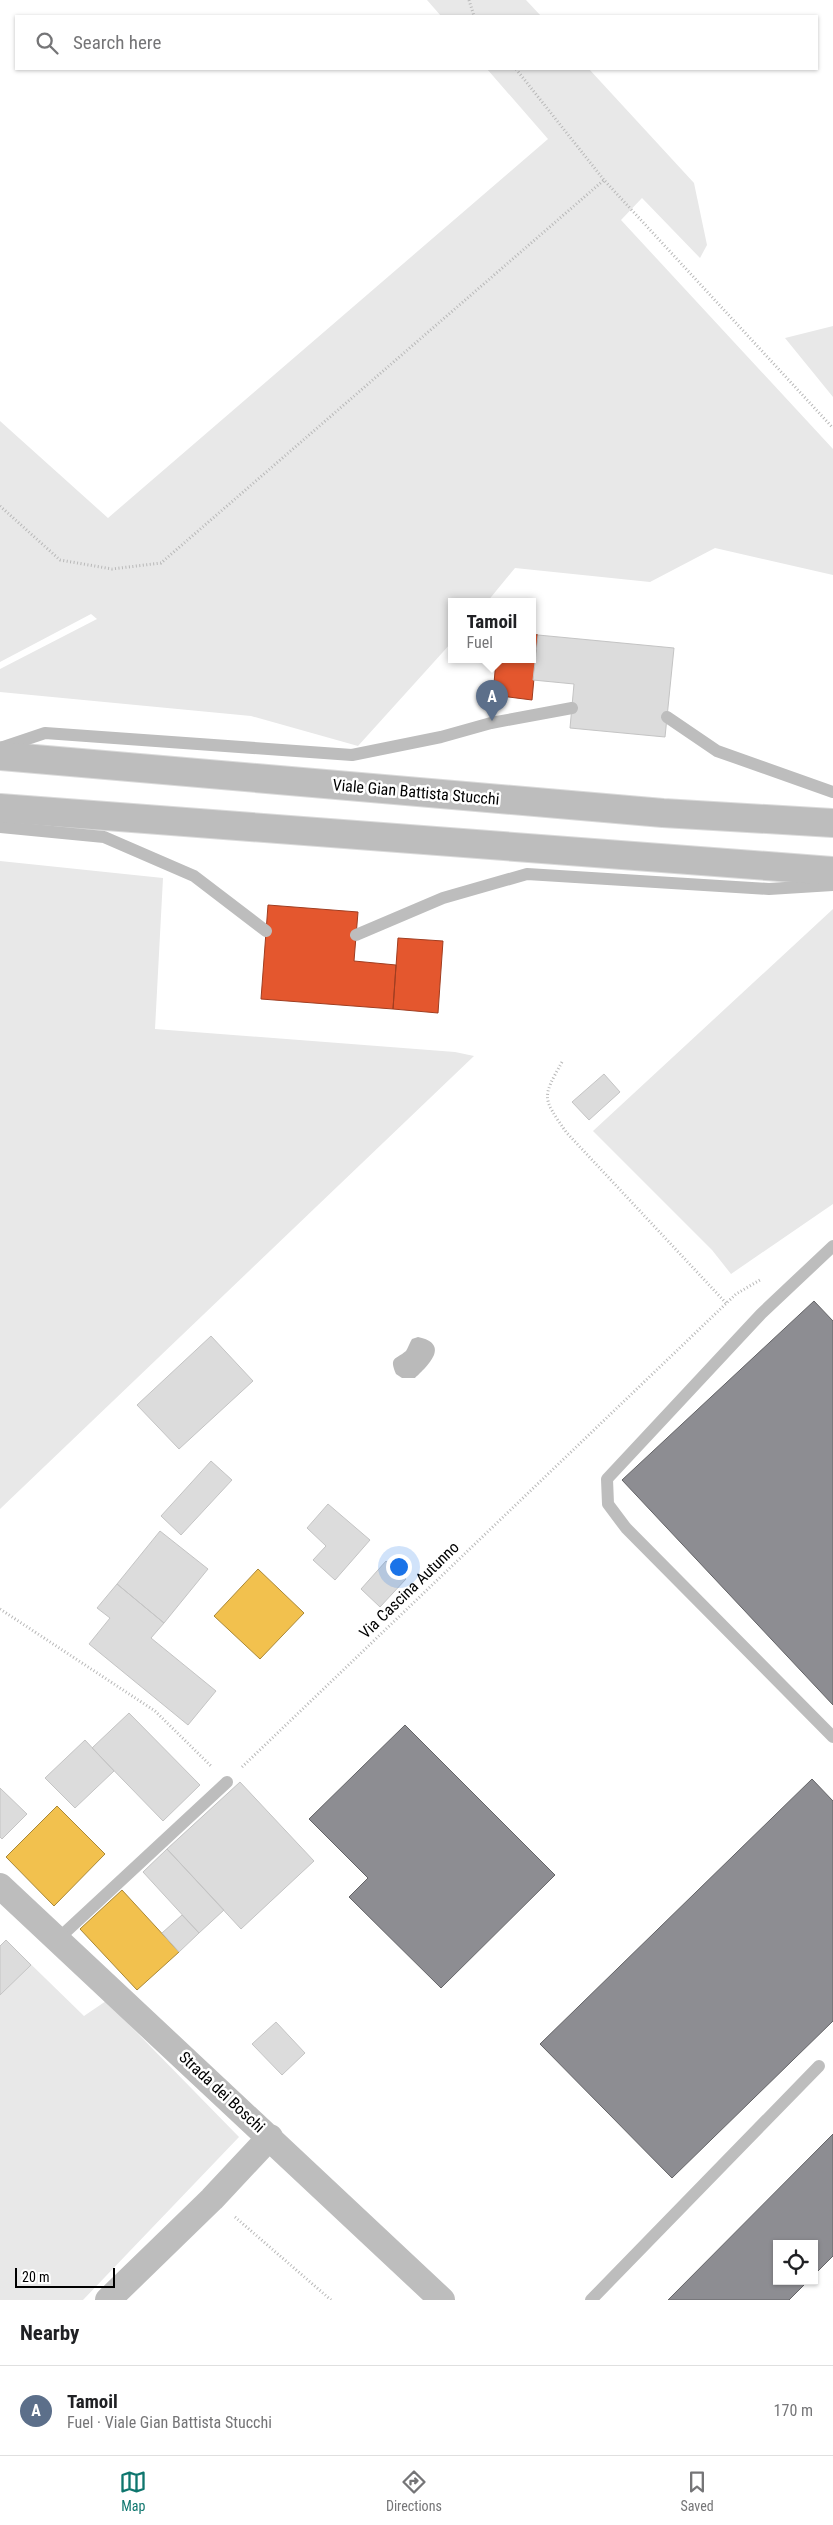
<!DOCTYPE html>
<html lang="en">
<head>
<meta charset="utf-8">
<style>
  :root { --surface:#fff; --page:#f2f2f2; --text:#202124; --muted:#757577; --line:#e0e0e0; --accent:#0f766e }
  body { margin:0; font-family:"Roboto Condensed",sans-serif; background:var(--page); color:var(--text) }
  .controls { position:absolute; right:15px; bottom:15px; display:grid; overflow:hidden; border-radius:0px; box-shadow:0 1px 4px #0004 }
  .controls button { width:45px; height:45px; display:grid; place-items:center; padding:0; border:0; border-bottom:1px solid var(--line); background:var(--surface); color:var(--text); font:25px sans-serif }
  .scale { position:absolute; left:15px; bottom:12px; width:100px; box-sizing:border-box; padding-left:5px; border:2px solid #000; border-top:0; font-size:14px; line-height:18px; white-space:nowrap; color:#000; -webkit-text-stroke:4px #fff; paint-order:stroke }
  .you { position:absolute; left:398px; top:1566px; width:18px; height:18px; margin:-12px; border:4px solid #fff; border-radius:50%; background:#1a73e8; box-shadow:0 0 0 8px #1a73e833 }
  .badge { display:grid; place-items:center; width:32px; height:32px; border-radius:50%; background:var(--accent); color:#fff; font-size:16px; font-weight:700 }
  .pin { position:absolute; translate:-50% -41px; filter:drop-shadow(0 1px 2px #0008) }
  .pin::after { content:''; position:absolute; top:26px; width:18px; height:15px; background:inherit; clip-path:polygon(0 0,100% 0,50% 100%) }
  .popup { position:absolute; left:448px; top:598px; width:88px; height:65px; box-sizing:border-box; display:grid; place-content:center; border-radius:0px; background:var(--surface); filter:drop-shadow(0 1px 4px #0005); font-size:16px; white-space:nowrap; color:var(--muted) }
  .popup b { font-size:19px; color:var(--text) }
  .popup::after { content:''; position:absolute; left:50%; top:100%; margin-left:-10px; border:10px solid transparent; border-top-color:var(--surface) }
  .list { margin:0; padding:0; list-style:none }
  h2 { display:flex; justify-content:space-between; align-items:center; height:65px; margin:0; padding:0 20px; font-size:21px }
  h2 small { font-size:16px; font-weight:400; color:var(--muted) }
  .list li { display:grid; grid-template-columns:32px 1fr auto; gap:15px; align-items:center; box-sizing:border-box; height:90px; padding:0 20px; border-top:1px solid var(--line) }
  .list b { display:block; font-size:19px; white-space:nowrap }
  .list p { margin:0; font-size:16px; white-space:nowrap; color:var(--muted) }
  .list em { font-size:16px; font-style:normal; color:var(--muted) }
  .icon { flex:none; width:28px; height:28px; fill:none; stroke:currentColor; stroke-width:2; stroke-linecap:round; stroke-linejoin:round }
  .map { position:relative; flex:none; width:833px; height:2300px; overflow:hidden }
  .search { position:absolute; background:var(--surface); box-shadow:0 1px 4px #0004; left:15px; right:15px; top:15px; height:55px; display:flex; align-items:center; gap:12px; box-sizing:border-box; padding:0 18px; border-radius:0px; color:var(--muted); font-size:19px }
  .sheet { height:155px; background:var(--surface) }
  nav { display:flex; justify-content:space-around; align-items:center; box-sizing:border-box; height:70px; border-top:1px solid var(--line); background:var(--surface); font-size:14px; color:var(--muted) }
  nav a { display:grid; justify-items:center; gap:2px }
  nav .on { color:var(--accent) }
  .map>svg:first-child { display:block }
</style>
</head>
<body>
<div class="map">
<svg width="833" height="2300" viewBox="0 0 833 2300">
  <rect width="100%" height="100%" fill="#fff"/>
  <path fill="#e8e8e8" d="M 427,0 L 526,0 L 541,16 L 441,16 Z
    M 487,69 L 589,69 L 694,183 L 707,245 L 700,258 L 642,198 L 621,220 L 833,449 L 833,575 L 715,548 L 650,582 L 515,568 L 487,602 L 452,602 L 452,642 L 358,746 L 251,716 L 0,692 L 0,669 L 97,619 L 91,614 L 0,662 L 0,421 L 108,518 L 548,139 Z
    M 833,326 L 833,397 L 785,338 Z
    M 0,861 L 163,878 L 155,1029 L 455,1052 L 474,1056 L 0,1509 Z
    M 833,909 L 833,1204 L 731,1274 L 712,1250 L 593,1131 Z
    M 6,1940 L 84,2016 L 106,2001 L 239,2137 L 83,2300 L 0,2300 L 0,1946 Z"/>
  <path fill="#bababa" d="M 418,1337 C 451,1344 428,1366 415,1378 L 402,1378 L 396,1374 C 389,1357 395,1360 406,1351 C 408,1348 410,1342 412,1339 Z"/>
  <path fill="#f2c14e" stroke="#a98737" d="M 258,1569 L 304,1613 L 260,1659 L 214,1616 Z
    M 57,1806 L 105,1854 L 54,1906 L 6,1857 Z
    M 122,1890 L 179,1952 L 137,1990 L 80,1929 Z"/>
  <path fill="#e4572e" stroke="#a03d20" d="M 532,634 L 538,635 L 532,700 L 493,695 L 496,660 L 532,660 Z
    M 268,905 L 358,912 L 354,961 L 396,965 L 393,1009 L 261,999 Z
    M 398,938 L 443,941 L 438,1013 L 393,1009 Z"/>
  <path fill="#8d8d92" stroke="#636366" d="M 814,1301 L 833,1321 L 833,1705 L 622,1480 Z
    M 405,1725 L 555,1875 L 441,1988 L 349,1897 L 368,1878 L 309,1819 Z
    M 812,1779 L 833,1801 L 833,2021 L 672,2178 L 540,2044 Z
    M 833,2134 L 833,2256 L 814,2275 L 814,2244 L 777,2244 L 777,2281 L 808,2281 L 789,2300 L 668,2300 Z"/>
  <path fill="#dcdcdc" stroke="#c4c4c4" d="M 538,635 L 674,648 L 665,737 L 570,728 L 574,684 L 533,680 Z
    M 604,1074 L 620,1092 L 589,1120 L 572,1102 Z
    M 211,1336 L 253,1381 L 179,1449 L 137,1405 Z
    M 211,1461 L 232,1480 L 181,1535 L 161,1516 Z
    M 328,1504 L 370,1540 L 335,1580 L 313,1560 L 326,1546 L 307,1528 Z
    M 160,1531 L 208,1569 L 164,1623 L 117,1584 Z
    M 386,1561 L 406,1579 L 380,1607 L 361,1589 Z
    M 117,1584 L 164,1623 L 151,1638 L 216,1691 L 188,1725 L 89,1644 L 110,1618 L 97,1608 Z
    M 129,1713 L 200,1785 L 163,1821 L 92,1748 Z
    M 85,1740 L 114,1771 L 75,1808 L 45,1778 Z
    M 240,1782 L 314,1861 L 241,1929 L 167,1849 Z
    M 0,1788 L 27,1814 L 2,1839 L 0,1837 Z
    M 167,1849 L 224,1910 L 199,1933 L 143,1872 Z
    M 182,1915 L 199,1933 L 179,1952 L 162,1933 Z
    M 6,1940 L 31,1965 L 0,1995 L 0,1946 Z
    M 276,2022 L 305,2053 L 282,2075 L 252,2044 Z"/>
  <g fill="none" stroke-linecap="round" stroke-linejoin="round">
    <defs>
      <path id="highway" d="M 0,756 L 663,813 L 833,823
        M 0,808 L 833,871"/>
    </defs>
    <use href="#highway" stroke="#dbdbdb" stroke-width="30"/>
    <path stroke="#b8b8b8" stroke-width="3" stroke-dasharray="1 2.5" stroke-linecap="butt" d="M 469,0 L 474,16
      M 516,69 L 604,180
      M 0,506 L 60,560 L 112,569 L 161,563 L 604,180 L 833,428
      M 562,1062 C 542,1098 542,1097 566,1132 L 726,1303
      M 0,1609 L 155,1711 L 211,1766
      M 242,1767 L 736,1294 L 760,1280
      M 235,2217 L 331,2300"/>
    <path stroke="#bdbdbd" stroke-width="12" d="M 667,717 L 717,751 L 833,792
      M 0,748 L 45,733 L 352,755 L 441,737 L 491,723 L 572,708
      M 0,827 L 104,837 L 194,876 L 266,931
      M 356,935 L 443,898 L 527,874 L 769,889 L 833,885
      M 833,1246 L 761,1314 L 607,1479 L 608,1504 L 626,1528 L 833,1737
      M 58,1939 L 227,1782
      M 591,2300 L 819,2066"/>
    <path stroke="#bdbdbd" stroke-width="26" d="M 0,1886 L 442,2300
      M 108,2300 L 212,2199 L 270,2137"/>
    <use href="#highway" stroke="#bdbdbd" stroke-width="28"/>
  </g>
  <g text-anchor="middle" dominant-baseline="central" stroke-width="5" stroke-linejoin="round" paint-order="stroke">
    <g font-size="16" fill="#000" stroke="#fff">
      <text transform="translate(416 792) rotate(5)">Viale Gian Battista Stucchi</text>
      <text transform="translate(409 1590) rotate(-44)">Via Cascina Autunno</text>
      <text transform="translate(222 2092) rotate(43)">Strada dei Boschi</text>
    </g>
  </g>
</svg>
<div class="controls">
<button><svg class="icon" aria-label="locate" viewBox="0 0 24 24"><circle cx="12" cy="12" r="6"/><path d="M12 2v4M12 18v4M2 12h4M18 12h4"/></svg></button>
</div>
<div class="scale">20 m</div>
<div class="you"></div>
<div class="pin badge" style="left:492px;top:721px;background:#5c6f8a">A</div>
<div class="popup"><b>Tamoil</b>Fuel</div>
<div class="search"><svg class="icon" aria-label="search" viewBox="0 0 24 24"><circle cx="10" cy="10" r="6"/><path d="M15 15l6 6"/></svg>Search here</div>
</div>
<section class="sheet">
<h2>Nearby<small></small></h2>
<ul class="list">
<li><span class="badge" style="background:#5c6f8a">A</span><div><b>Tamoil</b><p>Fuel · Viale Gian Battista Stucchi</p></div><em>170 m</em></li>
</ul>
</section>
<nav>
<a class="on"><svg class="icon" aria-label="map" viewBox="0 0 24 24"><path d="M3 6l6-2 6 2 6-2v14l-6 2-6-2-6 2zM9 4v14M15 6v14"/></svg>Map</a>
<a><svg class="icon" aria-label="directions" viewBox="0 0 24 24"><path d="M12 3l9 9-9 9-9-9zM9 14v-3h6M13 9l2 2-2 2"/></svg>Directions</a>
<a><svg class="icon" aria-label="saved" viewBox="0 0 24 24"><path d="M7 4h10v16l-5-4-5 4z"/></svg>Saved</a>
</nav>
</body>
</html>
